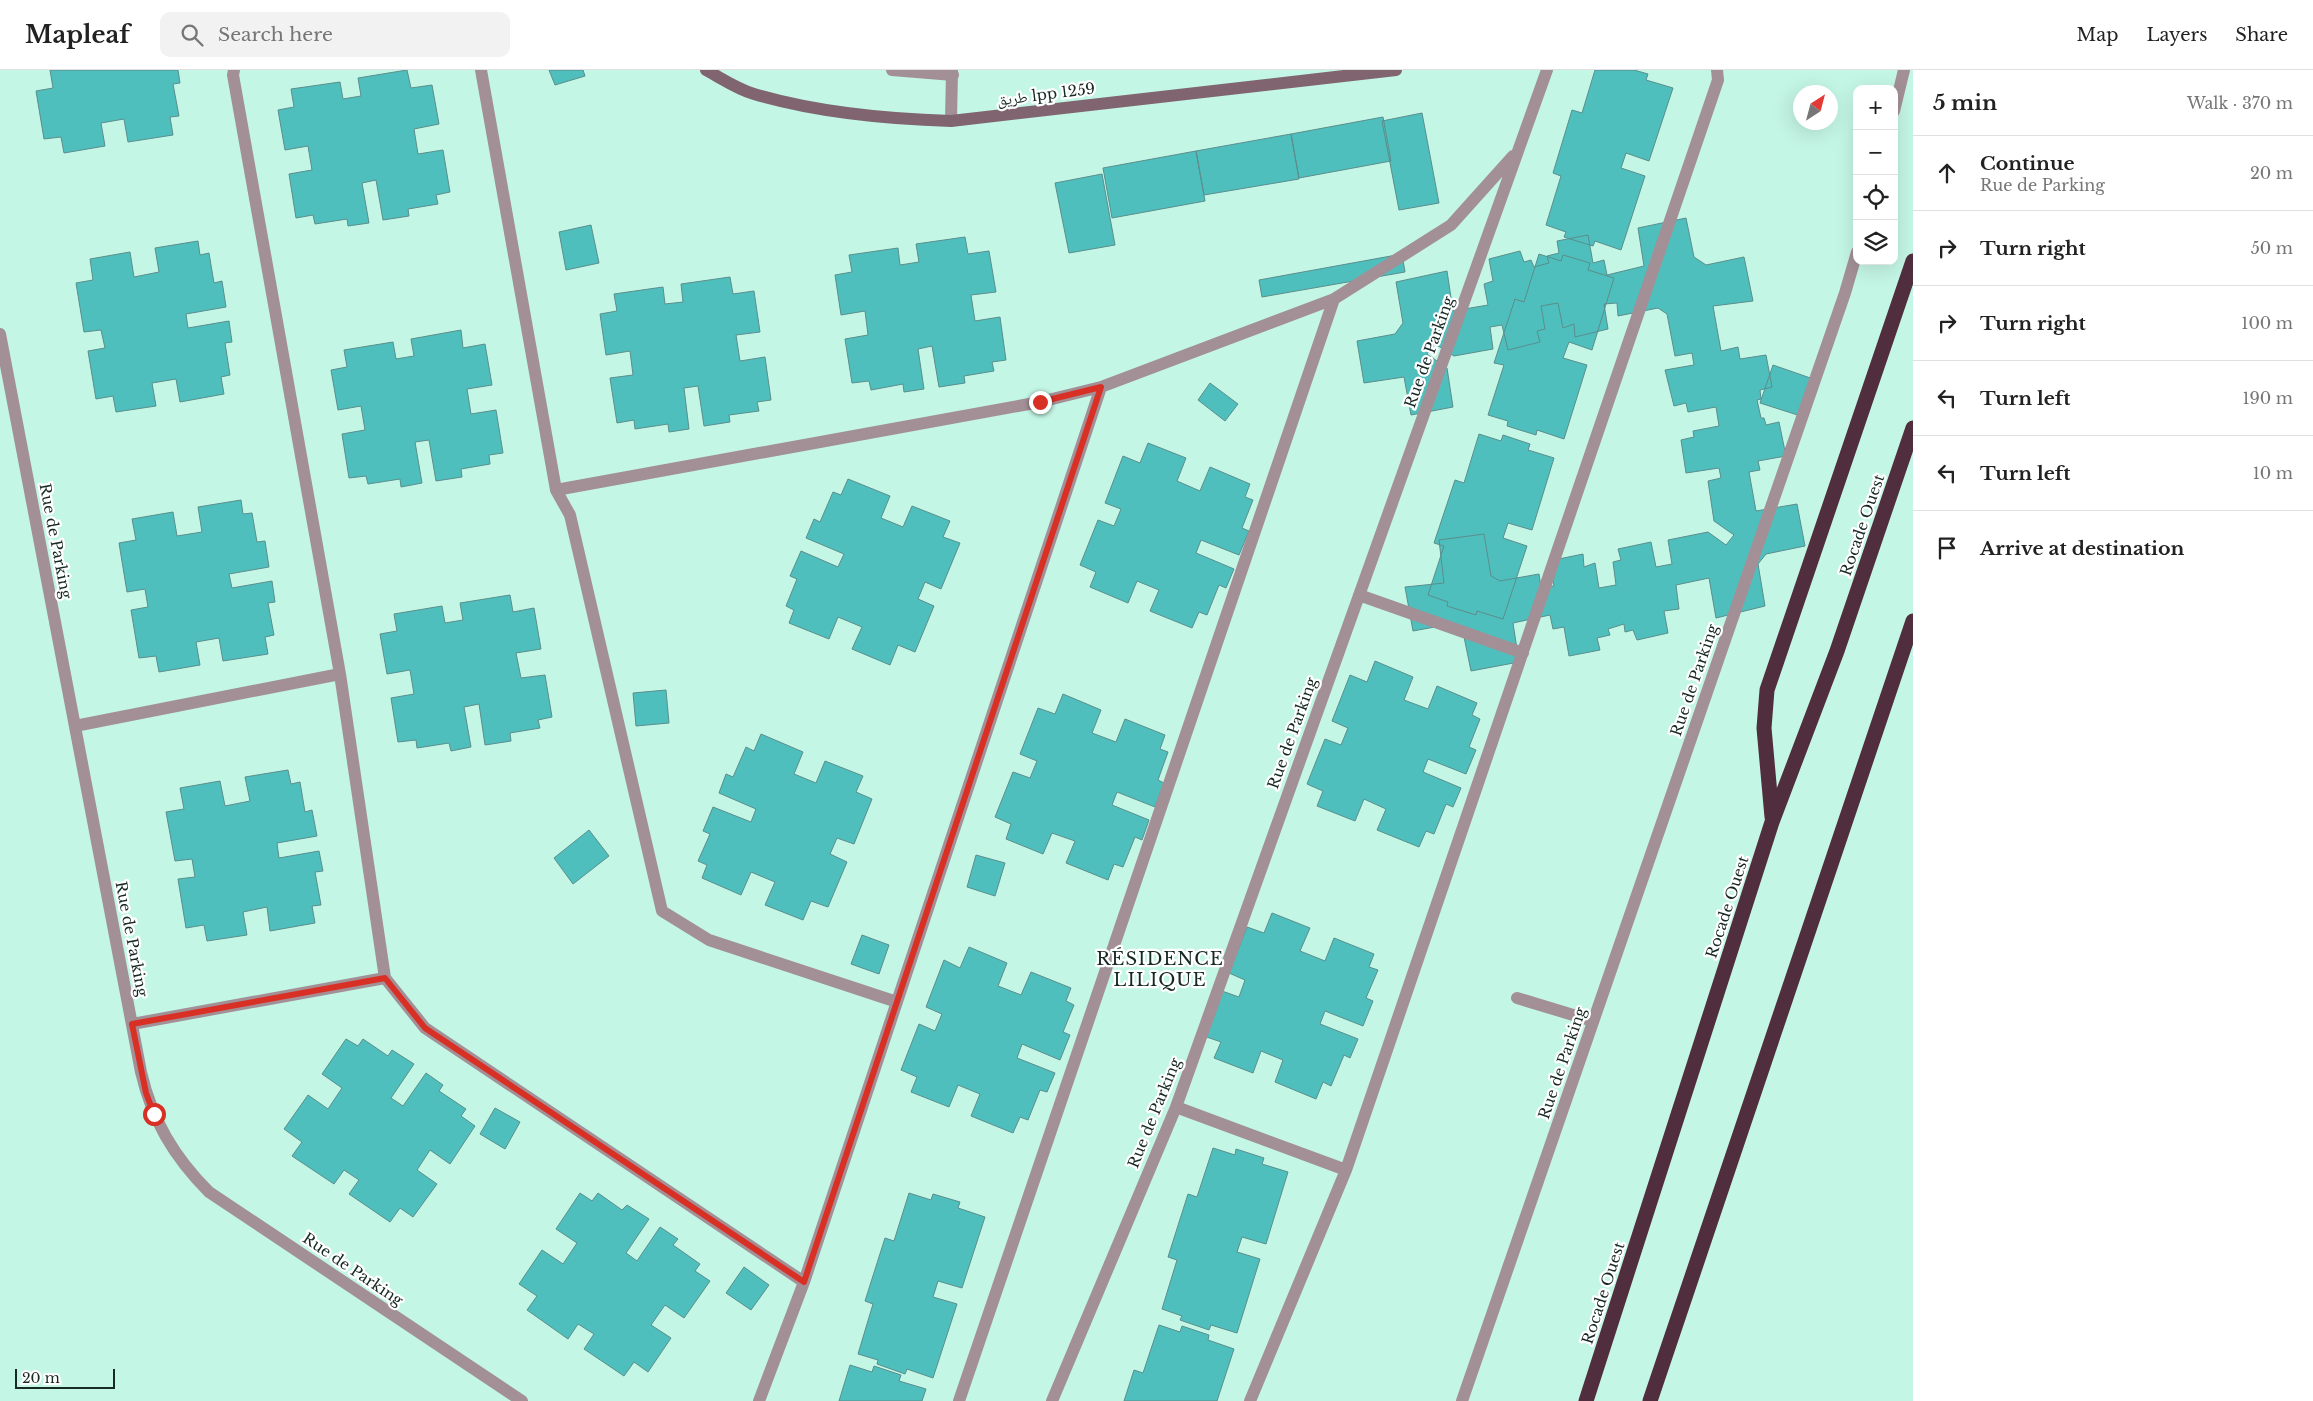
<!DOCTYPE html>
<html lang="en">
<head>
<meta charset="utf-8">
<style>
  :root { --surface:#fff; --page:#f2f2f2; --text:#222; --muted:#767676; --line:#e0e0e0 }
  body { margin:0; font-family:"Libre Baskerville","Noto Naskh Arabic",serif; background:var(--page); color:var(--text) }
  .controls { position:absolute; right:15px; top:15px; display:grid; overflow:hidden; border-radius:10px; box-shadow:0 5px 20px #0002 }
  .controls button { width:45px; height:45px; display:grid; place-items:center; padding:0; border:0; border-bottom:1px solid var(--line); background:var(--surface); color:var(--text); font:25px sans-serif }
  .compass { position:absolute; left:1793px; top:15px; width:45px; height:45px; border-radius:50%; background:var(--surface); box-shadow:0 5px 20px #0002; rotate:36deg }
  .scale { position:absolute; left:15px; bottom:12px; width:100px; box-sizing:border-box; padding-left:5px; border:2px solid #162924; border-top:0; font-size:14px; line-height:18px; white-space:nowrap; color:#162924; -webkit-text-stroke:4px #fff; paint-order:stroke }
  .stop { position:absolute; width:15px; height:15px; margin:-11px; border:4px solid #d93025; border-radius:50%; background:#fff }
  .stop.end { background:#d93025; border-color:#fff; box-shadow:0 1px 5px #0008 }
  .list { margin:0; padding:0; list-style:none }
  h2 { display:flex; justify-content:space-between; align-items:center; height:65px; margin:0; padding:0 20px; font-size:21px }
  h2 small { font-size:16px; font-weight:400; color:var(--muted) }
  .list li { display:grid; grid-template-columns:32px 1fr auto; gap:15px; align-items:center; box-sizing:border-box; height:75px; padding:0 20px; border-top:1px solid var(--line) }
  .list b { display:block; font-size:19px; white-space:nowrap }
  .list p { margin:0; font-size:16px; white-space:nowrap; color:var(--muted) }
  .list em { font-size:16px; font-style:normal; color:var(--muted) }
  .icon { flex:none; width:28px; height:28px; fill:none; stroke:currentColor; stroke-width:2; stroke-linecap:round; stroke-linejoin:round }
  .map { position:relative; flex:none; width:1913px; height:1331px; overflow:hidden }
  header { display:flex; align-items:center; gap:30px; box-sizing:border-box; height:70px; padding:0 25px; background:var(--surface); border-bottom:1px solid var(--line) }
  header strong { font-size:24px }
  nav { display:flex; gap:28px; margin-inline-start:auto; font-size:18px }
  .search { width:350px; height:45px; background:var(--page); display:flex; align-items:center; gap:12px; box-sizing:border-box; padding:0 18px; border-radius:10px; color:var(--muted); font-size:19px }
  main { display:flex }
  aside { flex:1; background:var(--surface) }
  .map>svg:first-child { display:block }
</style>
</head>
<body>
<header>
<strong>Mapleaf</strong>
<div class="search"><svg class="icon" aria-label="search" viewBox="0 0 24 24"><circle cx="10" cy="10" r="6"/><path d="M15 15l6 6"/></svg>Search here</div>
<nav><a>Map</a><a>Layers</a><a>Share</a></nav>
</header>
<main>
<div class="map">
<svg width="1913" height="1331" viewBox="0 0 1913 1331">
  <rect width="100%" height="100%" fill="#c4f6e5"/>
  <path fill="#4fbfbd" stroke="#5a8e8c" d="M 50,0 L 178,0 L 180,13 L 173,14 L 179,46 L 170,47 L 173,65 L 128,72 L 124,49 L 101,53 L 105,76 L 64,83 L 61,67 L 44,69 L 36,21 L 53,18 Z
    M 407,0 L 411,18 L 432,15 L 439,54 L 414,59 L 418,84 L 443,80 L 450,122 L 436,125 L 438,134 L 408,139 L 409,146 L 383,150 L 376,110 L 362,113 L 369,153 L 348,156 L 347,149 L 315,154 L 313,145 L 296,148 L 289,104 L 312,100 L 308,76 L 285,80 L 278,40 L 294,37 L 291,19 L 340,12 L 343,29 L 361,26 L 358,8 Z
    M 549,0 L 583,0 L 585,6 L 555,15 Z
    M 1595,0 L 1634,0 L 1648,4 L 1646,10 L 1673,18 L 1649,91 L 1626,83 L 1621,98 L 1645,106 L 1621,180 L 1595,171 L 1593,176 L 1564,167 L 1566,162 L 1546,155 L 1561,106 L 1553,103 L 1572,40 L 1582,43 Z
    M 1422,43 L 1439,133 L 1399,140 L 1382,51 Z
    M 1383,47 L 1391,91 L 1299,108 L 1291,64 Z
    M 1291,64 L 1299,109 L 1204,125 L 1196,81 Z
    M 1196,81 L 1205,131 L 1112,148 L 1103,98 Z
    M 1102,104 L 1115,175 L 1069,183 L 1055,113 Z
    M 1686,148 L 1694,187 L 1706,195 L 1744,187 L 1753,231 L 1713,236 L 1721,281 L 1738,277 L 1740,289 L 1766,285 L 1772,317 L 1760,320 L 1761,329 L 1757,330 L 1761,348 L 1764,348 L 1766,355 L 1779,352 L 1786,386 L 1758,391 L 1760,400 L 1749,402 L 1756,441 L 1797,434 L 1805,476 L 1766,484 L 1758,494 L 1765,536 L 1716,548 L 1709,508 L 1676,515 L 1679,539 L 1664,541 L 1668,563 L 1637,570 L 1633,560 L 1625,562 L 1624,554 L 1608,559 L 1610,565 L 1597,568 L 1600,580 L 1569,586 L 1564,557 L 1553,559 L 1550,545 L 1513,553 L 1519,592 L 1471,601 L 1463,562 L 1451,554 L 1413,561 L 1405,517 L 1444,513 L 1439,470 L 1484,464 L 1491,506 L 1500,511 L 1539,504 L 1541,517 L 1554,516 L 1549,491 L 1583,484 L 1584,497 L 1595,493 L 1599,518 L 1616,515 L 1613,492 L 1621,490 L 1618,479 L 1651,472 L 1656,497 L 1672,494 L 1668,470 L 1708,462 L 1726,475 L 1734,465 L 1714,451 L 1708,411 L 1721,408 L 1719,398 L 1686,403 L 1681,370 L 1694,367 L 1693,361 L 1719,356 L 1716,337 L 1688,342 L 1686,333 L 1674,336 L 1665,300 L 1694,295 L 1692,283 L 1675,286 L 1667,244 L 1658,238 L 1618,246 L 1617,233 L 1604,234 L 1608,259 L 1575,267 L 1574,254 L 1563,258 L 1558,233 L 1541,236 L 1545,259 L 1537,261 L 1540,272 L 1508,280 L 1502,255 L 1490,257 L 1493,279 L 1454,286 L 1435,274 L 1427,284 L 1447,298 L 1453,337 L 1411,345 L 1404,307 L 1364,313 L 1357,271 L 1395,264 L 1403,253 L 1396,212 L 1447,201 L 1453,241 L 1488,235 L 1484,214 L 1493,211 L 1489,189 L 1520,181 L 1524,192 L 1531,190 L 1534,197 L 1549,193 L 1547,186 L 1559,183 L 1557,171 L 1588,165 L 1593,193 L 1604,190 L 1607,205 L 1644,196 L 1638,158 Z
    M 591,155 L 599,193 L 566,200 L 559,162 Z
    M 965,167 L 968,184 L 989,181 L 996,222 L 971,225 L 975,251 L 1000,247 L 1006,290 L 992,292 L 994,301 L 964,306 L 965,313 L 939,317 L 932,276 L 918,279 L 924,319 L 904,322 L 903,314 L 871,320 L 869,311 L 852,313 L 845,269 L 868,265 L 865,241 L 841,245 L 835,205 L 852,202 L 849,185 L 898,178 L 900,195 L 919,192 L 916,174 Z
    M 198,171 L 200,185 L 209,183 L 214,213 L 222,211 L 226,237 L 186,244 L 188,258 L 229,251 L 232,272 L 225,273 L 230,305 L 221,307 L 224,324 L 180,332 L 176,309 L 152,313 L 156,336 L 116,342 L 113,326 L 96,329 L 88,281 L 105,278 L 101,260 L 84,262 L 76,213 L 93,210 L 90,189 L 130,182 L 134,207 L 159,202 L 155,178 Z
    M 1402,184 L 1405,202 L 1262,227 L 1259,210 Z
    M 1539,184 L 1561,191 L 1563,185 L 1590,193 L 1588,200 L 1614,208 L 1592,280 L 1569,272 L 1563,288 L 1587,295 L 1564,369 L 1537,360 L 1536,365 L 1507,356 L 1508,351 L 1488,345 L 1504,295 L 1494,293 L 1515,229 L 1524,232 Z
    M 730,207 L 733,224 L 754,221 L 760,262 L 736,265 L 740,291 L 765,287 L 771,330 L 757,332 L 759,341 L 729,345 L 730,352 L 704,356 L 698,316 L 684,318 L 689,359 L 669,362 L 668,354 L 635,359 L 634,350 L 617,353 L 610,308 L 633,305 L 630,281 L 606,285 L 600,244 L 617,241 L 614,224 L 663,217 L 665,234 L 683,232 L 681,214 Z
    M 461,260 L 463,278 L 485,274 L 492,315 L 467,319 L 471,344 L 496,340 L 503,383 L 489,385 L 490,394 L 461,399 L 462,407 L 436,411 L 429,370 L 415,372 L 422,413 L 401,417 L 400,409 L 368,414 L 366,406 L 349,408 L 342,364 L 365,360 L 361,336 L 338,340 L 331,300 L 347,297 L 344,280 L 393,272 L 396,289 L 414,286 L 411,269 Z
    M 1773,295 L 1819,311 L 1807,348 L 1760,333 Z
    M 1210,313 L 1238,334 L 1225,351 L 1198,330 Z
    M 1479,364 L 1501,371 L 1503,365 L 1530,374 L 1528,380 L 1554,388 L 1532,460 L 1508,453 L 1503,468 L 1527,476 L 1503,549 L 1477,541 L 1476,545 L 1447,536 L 1448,532 L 1428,525 L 1444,476 L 1434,473 L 1455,410 L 1464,413 Z
    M 1148,373 L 1186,388 L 1177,411 L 1200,421 L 1210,397 L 1250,414 L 1245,427 L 1253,430 L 1242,458 L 1249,461 L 1239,485 L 1201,470 L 1196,483 L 1234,499 L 1226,518 L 1219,515 L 1207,545 L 1199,542 L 1192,558 L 1150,541 L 1159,520 L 1137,511 L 1128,533 L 1090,517 L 1096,502 L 1080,495 L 1098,450 L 1114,456 L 1121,439 L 1105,433 L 1123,386 L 1140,393 Z
    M 848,409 L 890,426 L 881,448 L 903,457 L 912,436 L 950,451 L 943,467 L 960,473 L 941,519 L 925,512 L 918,529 L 934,536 L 915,582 L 898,575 L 890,595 L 852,579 L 862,557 L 838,547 L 829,569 L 789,553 L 794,540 L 786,536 L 797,509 L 790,506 L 801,481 L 838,497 L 844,484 L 806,468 L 814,449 L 820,452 L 833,422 L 841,425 Z
    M 241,430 L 243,444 L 252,443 L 257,472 L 265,471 L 269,497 L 229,504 L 232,518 L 272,511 L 275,532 L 268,533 L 274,565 L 265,567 L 268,584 L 223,591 L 219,568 L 196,572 L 200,595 L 159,602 L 156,586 L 139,588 L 131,540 L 148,537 L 145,519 L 127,522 L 119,473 L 136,470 L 132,449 L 173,442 L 177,466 L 202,462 L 198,437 Z
    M 510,525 L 513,542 L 534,538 L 541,579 L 516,583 L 521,608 L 545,605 L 552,647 L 538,650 L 540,658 L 510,663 L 511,671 L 485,675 L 479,634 L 464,637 L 471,677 L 451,681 L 449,673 L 417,678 L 416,670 L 398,672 L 391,628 L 414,624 L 410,600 L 387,604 L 380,564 L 397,561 L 394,544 L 442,536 L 445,553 L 463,550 L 460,533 Z
    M 1375,591 L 1413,607 L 1404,630 L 1428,639 L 1437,616 L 1477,633 L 1472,645 L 1480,649 L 1469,677 L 1476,680 L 1466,704 L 1428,689 L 1423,702 L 1461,718 L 1453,737 L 1446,734 L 1434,764 L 1426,761 L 1419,777 L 1377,760 L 1386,739 L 1364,729 L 1355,751 L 1317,736 L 1323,721 L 1307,714 L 1325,669 L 1341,675 L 1348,658 L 1332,651 L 1350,605 L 1367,612 Z
    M 666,620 L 669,653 L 636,656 L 633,623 Z
    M 1063,624 L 1101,640 L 1092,663 L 1116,672 L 1125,649 L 1165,665 L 1160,679 L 1168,682 L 1158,710 L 1164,713 L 1155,737 L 1117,722 L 1112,735 L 1149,750 L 1142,770 L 1135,767 L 1123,797 L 1114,794 L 1108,810 L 1066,793 L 1075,771 L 1052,763 L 1043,784 L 1006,769 L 1011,754 L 995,747 L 1013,702 L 1030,708 L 1037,691 L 1020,684 L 1038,638 L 1055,644 Z
    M 761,664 L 803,682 L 794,704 L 816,713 L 825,691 L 863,706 L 856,722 L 872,729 L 854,774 L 837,768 L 830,784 L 847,792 L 828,837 L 811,831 L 803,850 L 765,835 L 775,812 L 751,802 L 741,825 L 702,808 L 707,795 L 698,791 L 710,764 L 703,761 L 713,737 L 751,752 L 756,739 L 719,723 L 726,704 L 733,707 L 746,677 L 754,681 Z
    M 288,700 L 291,714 L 300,712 L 305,742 L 312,740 L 317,766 L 277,773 L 279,788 L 319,781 L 323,801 L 315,802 L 321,835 L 312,836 L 315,853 L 270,861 L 267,837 L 243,842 L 247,865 L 207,871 L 204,855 L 186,858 L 178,809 L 195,807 L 192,789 L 175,791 L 166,742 L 184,739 L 180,718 L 220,711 L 225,736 L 250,731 L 245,707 Z
    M 589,760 L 609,786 L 573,814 L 554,788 Z
    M 976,785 L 1005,793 L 995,826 L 967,817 Z
    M 1272,843 L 1310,858 L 1300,881 L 1325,891 L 1334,868 L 1374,884 L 1369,897 L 1378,900 L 1366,928 L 1373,931 L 1363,956 L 1325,941 L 1320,954 L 1358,969 L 1350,988 L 1344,985 L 1331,1016 L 1323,1012 L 1316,1029 L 1275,1012 L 1283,990 L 1261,981 L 1253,1003 L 1214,988 L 1221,972 L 1204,966 L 1222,921 L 1239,927 L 1245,910 L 1229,903 L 1247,857 L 1264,863 Z
    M 862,865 L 889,875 L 879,904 L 851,894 Z
    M 969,877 L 1007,893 L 998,916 L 1021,925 L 1031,902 L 1071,918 L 1066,931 L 1074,935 L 1063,962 L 1070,965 L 1060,990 L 1022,974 L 1017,988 L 1055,1003 L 1047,1022 L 1040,1020 L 1028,1050 L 1020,1047 L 1013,1063 L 971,1046 L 980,1024 L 958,1015 L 949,1037 L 911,1022 L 917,1007 L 901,1000 L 919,954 L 935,961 L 942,944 L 926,937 L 944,890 L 960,898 Z
    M 346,969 L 358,976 L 363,969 L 388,986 L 392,980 L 414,994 L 391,1028 L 403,1036 L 426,1003 L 443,1015 L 439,1021 L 466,1039 L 461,1046 L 475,1056 L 450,1094 L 430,1080 L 417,1100 L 437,1114 L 413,1147 L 400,1138 L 390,1152 L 349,1124 L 359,1110 L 344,1100 L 334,1114 L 292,1086 L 302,1072 L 284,1059 L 308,1025 L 328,1039 L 342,1018 L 322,1004 Z
    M 495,1038 L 520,1052 L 505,1079 L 480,1064 Z
    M 1213,1078 L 1235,1085 L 1236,1079 L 1264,1088 L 1262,1094 L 1288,1102 L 1266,1174 L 1242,1167 L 1237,1182 L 1260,1189 L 1237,1263 L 1211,1255 L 1209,1260 L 1180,1250 L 1182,1246 L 1162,1239 L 1177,1190 L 1168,1187 L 1188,1124 L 1197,1127 Z
    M 580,1123 L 592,1131 L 598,1123 L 622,1140 L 627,1135 L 649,1149 L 626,1183 L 637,1191 L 660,1157 L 678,1169 L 673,1175 L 700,1194 L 695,1201 L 710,1211 L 684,1248 L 665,1235 L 651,1255 L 671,1268 L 648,1302 L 634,1292 L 624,1306 L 584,1279 L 594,1264 L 578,1254 L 568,1269 L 527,1240 L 537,1226 L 519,1214 L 542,1180 L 563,1194 L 577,1173 L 556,1159 Z
    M 909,1123 L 931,1130 L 933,1124 L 960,1132 L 958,1138 L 985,1147 L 962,1218 L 938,1211 L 933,1227 L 957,1234 L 933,1308 L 907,1299 L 905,1304 L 877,1294 L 878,1290 L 858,1284 L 873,1234 L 865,1231 L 885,1168 L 894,1171 Z
    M 744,1197 L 769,1215 L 751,1240 L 726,1223 Z
    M 1159,1255 L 1180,1262 L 1182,1256 L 1209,1265 L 1208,1270 L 1234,1279 L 1217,1331 L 1124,1331 L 1134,1300 L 1143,1303 Z
    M 850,1295 L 872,1302 L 874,1296 L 901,1305 L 899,1311 L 926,1319 L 922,1331 L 839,1331 Z"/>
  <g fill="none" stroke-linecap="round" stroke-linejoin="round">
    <path stroke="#a39097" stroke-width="12" d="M 1517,928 L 1593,951"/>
    <path stroke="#a39097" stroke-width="12" d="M 481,0 L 556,420 L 570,445 L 662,841 L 709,870 L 897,932
      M 892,0 L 953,5
      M 1894,41 L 1904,0
      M 951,51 L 952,0
      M 0,264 L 141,1002 C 152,1050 174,1087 209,1122 L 522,1331
      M 556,420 L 1040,332 L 1101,317 L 1334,229 L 1451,155 L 1513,86
      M 1359,525 L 1523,583
      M 340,604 L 385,908 L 425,958 L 804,1212
      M 75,656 L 340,604 L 233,5 L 234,0
      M 132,954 L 385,908
      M 1176,1037 L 1346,1100
      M 759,1331 L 804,1212 L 1101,317
      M 959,1331 L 1334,229
      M 1052,1331 L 1176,1037 L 1547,0
      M 1250,1331 L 1346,1100 L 1718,10 L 1717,0
      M 1462,1331 L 1845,223 L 1857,182"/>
    <path stroke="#806570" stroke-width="12" d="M 706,0 C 721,8 737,19 754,24 C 818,43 885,49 951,51 L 1396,0"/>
    <path stroke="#512e3d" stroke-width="15" d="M 1772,747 L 1764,658 L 1767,620 L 1913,191
      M 1586,1331 L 1772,752 L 1837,581 L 1913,358
      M 1650,1331 L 1913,551"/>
  </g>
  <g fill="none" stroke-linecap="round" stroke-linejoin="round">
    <path stroke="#d93025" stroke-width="6" d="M 154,1044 L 146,1023 L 132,954 L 385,908 L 425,958 L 804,1212 L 1101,317 L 1040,332"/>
  </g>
  <g text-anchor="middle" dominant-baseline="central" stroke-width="4.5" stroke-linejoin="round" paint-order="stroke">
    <g font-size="15" fill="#162924" stroke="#fff">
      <text transform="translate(1046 24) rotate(-7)">طريق lpp 1259</text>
      <text transform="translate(1429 282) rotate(-70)">Rue de Parking</text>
      <text transform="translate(1862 455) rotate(-71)">Rocade Ouest</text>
      <text transform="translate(56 471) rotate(79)">Rue de Parking</text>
      <text transform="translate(1694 610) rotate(-71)">Rue de Parking</text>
      <text transform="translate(1292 663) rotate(-70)">Rue de Parking</text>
      <text transform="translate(1727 837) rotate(-72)">Rocade Ouest</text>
      <text transform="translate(132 869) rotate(79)">Rue de Parking</text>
      <text transform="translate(1562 993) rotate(-71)">Rue de Parking</text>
      <text transform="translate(1154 1043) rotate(-68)">Rue de Parking</text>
      <text transform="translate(353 1199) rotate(34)">Rue de Parking</text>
      <text transform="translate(1603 1223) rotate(-72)">Rocade Ouest</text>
    </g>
    <g font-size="18" letter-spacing="1" fill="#162924" stroke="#fff">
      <text x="1160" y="889">RÉSIDENCE<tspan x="1160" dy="21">LILIQUE</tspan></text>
    </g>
  </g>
</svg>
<div class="controls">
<button>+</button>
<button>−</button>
<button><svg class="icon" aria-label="locate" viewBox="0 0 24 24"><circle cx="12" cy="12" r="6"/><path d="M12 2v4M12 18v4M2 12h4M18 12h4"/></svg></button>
<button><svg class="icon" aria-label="layers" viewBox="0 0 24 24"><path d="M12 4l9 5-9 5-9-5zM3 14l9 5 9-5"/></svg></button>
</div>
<svg class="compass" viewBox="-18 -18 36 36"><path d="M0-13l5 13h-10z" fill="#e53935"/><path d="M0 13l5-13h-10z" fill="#767676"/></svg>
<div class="scale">20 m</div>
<div class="stop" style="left:154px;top:1044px"></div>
<div class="stop end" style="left:1040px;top:332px"></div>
</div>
<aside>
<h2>5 min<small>Walk · 370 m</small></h2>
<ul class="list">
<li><svg class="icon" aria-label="ahead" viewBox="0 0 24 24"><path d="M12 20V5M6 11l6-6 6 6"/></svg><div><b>Continue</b><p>Rue de Parking</p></div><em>20 m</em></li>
<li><svg class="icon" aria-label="right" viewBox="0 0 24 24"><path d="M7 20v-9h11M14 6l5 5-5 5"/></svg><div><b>Turn right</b></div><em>50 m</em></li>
<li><svg class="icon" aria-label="right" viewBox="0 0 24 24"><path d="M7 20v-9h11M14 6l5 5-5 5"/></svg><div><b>Turn right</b></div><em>100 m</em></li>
<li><svg class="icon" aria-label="left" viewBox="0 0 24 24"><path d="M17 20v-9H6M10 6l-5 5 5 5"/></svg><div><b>Turn left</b></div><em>190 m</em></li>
<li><svg class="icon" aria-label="left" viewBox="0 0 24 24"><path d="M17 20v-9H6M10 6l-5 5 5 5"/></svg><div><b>Turn left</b></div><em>10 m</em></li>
<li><svg class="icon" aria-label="arrive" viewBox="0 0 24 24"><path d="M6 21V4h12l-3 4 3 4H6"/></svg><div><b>Arrive at destination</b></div></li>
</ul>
</aside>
</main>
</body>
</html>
